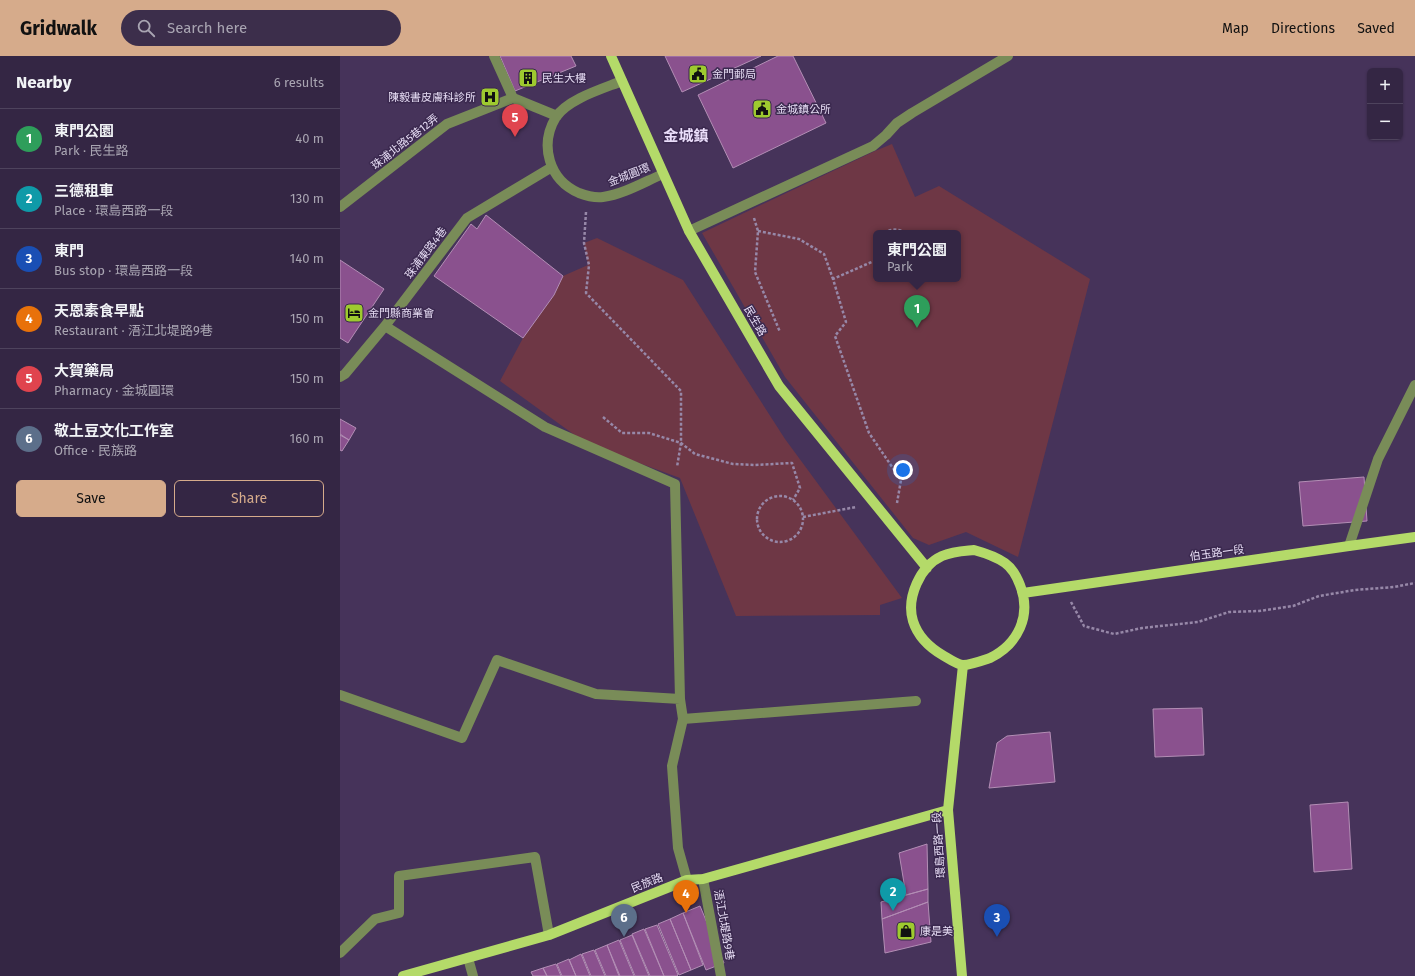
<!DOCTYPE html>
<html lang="en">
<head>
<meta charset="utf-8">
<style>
  :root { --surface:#342644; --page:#3c2e4b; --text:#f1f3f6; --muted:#a9a5b2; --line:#4e435d; --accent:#d6ab8b }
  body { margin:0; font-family:"Fira Sans","Noto Sans TC",sans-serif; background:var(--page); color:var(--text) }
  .controls { position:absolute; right:12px; top:12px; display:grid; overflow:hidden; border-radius:6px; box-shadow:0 1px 3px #0004 }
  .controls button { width:36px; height:36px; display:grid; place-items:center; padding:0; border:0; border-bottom:1px solid var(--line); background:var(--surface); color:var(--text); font:20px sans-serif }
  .you { position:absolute; left:563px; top:414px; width:14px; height:14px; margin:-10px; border:3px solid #fff; border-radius:50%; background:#1a73e8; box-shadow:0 0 0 6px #1a73e833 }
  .badge { display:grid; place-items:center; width:26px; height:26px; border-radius:50%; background:var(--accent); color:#fff; font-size:13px; font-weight:700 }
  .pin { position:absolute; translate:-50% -33px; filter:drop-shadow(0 1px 2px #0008) }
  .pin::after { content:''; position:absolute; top:21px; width:14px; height:12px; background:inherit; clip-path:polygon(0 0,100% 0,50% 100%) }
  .popup { position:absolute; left:533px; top:174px; width:88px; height:52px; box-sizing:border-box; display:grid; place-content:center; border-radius:6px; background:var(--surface); filter:drop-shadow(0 1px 3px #0005); font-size:13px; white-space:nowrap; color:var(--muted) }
  .popup b { font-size:15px; color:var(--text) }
  .popup::after { content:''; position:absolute; left:50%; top:100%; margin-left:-8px; border:8px solid transparent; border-top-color:var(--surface) }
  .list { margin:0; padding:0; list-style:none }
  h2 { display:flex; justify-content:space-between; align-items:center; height:52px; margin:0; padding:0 16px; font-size:17px }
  h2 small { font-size:13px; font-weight:400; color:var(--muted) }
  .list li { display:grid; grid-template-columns:26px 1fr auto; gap:12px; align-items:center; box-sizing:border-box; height:60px; padding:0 16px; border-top:1px solid var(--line) }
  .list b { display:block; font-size:15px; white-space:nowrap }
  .list p { margin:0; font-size:13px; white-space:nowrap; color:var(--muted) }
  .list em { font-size:13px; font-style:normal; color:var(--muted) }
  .actions { display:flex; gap:8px; padding:12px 16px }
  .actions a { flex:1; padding:9px 0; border:1px solid var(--accent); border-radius:6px; text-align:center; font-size:14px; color:var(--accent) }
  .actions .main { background:var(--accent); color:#111 }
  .icon { flex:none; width:22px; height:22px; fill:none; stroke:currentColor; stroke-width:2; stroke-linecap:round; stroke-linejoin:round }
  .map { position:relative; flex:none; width:1075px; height:920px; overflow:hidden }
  header { display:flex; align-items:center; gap:24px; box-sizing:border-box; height:56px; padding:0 20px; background:var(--accent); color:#111 }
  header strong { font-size:19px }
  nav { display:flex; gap:22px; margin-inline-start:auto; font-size:14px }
  .search { width:280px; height:36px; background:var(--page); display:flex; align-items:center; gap:10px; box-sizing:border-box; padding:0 14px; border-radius:22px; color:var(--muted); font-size:15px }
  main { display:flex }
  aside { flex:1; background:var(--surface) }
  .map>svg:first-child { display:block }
</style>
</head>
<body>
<header>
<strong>Gridwalk</strong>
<div class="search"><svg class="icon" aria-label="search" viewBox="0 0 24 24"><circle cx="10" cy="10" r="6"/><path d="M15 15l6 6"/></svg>Search here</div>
<nav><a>Map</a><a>Directions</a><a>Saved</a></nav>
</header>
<main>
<aside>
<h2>Nearby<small>6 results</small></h2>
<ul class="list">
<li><span class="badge" style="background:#2e9e5b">1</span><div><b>東門公園</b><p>Park · 民生路</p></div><em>40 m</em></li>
<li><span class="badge" style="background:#0f9aa8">2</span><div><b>三德租車</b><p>Place · 環島西路一段</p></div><em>130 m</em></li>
<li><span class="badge" style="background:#1a4fb4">3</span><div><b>東門</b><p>Bus stop · 環島西路一段</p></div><em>140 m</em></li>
<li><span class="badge" style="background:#e8710a">4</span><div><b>天恩素食早點</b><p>Restaurant · 浯江北堤路9巷</p></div><em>150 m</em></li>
<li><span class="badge" style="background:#e0444e">5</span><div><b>大賀藥局</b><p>Pharmacy · 金城圓環</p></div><em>150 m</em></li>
<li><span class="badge" style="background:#5c6f8a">6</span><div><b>敬土豆文化工作室</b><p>Office · 民族路</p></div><em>160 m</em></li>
</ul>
<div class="actions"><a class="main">Save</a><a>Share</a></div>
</aside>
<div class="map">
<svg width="1075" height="920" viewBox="0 0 1075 920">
  <rect width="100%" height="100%" fill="#46335a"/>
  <path fill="#6e3745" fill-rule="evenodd" d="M 552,88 L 575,141 L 599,130 L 750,223 L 678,501 L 626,476 L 589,489 L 573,482 L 445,321 L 362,177 L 535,95 ZM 536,177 L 618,177 L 618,223 L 536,223 Z
    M 257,182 L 343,224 L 445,383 L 562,542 L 540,549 L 540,559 L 396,560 L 340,422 L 247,388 L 160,325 L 183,282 L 214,239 L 223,220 L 248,209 L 244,187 Z"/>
  <path fill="#8a518e" stroke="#b38eb5" d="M 160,0 L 231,0 L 236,10 L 175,35 Z
    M 325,0 L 421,0 L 342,36 Z
    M 438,0 L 453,0 L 486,67 L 393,112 L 358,39 Z
    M 146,159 L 223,220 L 214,239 L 183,282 L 94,220 L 131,168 L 137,173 Z
    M 0,204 L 44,233 L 8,287 L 0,282 Z
    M 0,363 L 16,372 L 9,384 L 0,378 Z
    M 0,379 L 9,384 L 2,395 L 0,394 Z
    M 1024,421 L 1027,465 L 963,470 L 959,426 Z
    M 862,652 L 864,699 L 815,701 L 813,653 Z
    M 710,676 L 715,726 L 649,732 L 657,687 L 667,680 Z
    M 1008,746 L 1012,813 L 974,816 L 970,749 Z
    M 587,788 L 588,833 L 566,839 L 559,797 Z
    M 588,833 L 588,846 L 542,863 L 541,846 Z
    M 588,846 L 591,886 L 545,897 L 542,863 Z
    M 360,850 L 384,907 L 366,914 L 343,857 Z
    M 343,857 L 363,909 L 351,914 L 330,863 Z
    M 330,863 L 351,914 L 339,919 L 318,868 Z
    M 317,869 L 338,919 L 337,920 L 324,920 L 305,873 Z
    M 304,873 L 324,920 L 310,920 L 292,878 Z
    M 292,879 L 309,920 L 295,920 L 280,884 Z
    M 279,884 L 294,920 L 279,920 L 267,889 Z
    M 267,889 L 280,920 L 266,920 L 255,894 Z
    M 254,894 L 265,920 L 251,920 L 242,898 Z
    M 241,898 L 250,920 L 236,920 L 229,904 Z
    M 229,903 L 236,920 L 222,920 L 217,908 Z
    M 216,908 L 221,920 L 207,920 L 203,912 Z
    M 203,912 L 207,920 L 193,920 L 191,916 Z"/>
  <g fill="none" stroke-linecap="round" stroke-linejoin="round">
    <path stroke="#9788a8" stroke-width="2.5" stroke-dasharray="3 2" stroke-linecap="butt" d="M 246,156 L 244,187 L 249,209 L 246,237 L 341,335 L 341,387 L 337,411
      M 414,162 L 418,175 L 415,216 L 440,276
      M 418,175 L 459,183 L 484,198 L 493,223
      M 544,177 C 552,172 559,173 567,177
      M 536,189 L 536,198
      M 536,204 L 493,223 L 506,266 L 495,280 L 529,377 L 561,424 L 557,447
      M 263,361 L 282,377 L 309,377 L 341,387 L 355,398 L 393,408 L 414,409 L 452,407 L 460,432 L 453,444
      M417 463a23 23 0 1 1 46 0a23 23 0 1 1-46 0Z
      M 463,461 L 516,451
      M 731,546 L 744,570 L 774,578 L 802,572 L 858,566 L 889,556 L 919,555 L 953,550 L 979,540 L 1015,534 L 1054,531 L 1075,527"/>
    <path stroke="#798c58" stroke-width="10" d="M 154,0 L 173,42 L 217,60
      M 282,25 C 262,33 228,43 216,61 C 199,89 209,124 239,137 C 247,140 255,142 263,141 C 284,138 304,126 323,118
      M 0,151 L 107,68 L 173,42
      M 349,175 L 533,90 L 546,79 L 557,67 L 572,57 L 668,0
      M 45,270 L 205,371 L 335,428 L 340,643
      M 0,321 L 5,318 L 45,270 L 127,162 L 212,111
      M 1009,490 L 1038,403 L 1075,329
      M 0,639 L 122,682 L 157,604 L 256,638 L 340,643 L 343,663 L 332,710 L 338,792 L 347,824
      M 343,663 L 576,645
      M 363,823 L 381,920
      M 0,897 L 35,863 L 59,857 L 59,820 L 195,801 L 209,879
      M 128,902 L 133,920"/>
    <path stroke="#b4da69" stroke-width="10" d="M 271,0 L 349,175 L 439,330 L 587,512
      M 634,494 C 645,497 655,500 665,507 C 672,512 677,521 680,529 C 692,560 678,588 650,602 C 644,604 630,609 623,609 C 618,609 609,603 604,600 C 590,592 578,581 573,565 C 566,542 580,510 602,500 C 613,495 623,495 634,494 Z
      M 683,537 L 1009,490 L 1075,481
      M 63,920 L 209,879 L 347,824 L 363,823 L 608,754
      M 622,920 L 608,754 L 623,609"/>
  </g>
  <defs>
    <symbol id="civic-square" viewBox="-11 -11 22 22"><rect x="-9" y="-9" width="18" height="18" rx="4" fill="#9eca2f" stroke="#3b294f"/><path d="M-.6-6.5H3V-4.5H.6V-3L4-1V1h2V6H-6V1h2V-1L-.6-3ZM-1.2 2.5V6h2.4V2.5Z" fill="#111"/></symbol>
    <symbol id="building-square" viewBox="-11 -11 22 22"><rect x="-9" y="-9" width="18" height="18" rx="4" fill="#9eca2f" stroke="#3b294f"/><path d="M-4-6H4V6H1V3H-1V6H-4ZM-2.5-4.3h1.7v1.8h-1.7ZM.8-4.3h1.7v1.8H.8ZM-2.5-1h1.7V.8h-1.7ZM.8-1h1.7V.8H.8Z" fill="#111"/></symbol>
    <symbol id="hospital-square" viewBox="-11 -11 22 22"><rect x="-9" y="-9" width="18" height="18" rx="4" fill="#9eca2f" stroke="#3b294f"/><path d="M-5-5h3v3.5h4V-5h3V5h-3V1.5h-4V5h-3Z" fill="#111"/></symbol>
    <symbol id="hotel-square" viewBox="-11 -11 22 22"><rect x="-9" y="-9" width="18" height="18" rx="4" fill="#9eca2f" stroke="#3b294f"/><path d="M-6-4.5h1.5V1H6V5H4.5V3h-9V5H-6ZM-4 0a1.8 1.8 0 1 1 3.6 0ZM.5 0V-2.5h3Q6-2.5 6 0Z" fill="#111"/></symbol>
    <symbol id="shop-square" viewBox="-11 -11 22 22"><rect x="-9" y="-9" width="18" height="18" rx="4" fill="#9eca2f" stroke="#3b294f"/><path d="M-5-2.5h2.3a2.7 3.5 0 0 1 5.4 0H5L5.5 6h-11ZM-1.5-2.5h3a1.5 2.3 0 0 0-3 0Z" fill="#111"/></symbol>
  </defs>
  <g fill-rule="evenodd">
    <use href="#civic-square" x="347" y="7" width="22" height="22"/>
    <use href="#building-square" x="177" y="11" width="22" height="22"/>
    <use href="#hospital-square" x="139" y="30" width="22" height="22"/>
    <use href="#civic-square" x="411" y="42" width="22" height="22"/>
    <use href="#hotel-square" x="3" y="246" width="22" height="22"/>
    <use href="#shop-square" x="555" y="864" width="22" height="22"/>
  </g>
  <g text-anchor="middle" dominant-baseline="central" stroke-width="3" stroke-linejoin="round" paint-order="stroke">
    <g font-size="11" fill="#e5dbf3" stroke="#3b294f" text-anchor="start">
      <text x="372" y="18">金門郵局</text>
      <text x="202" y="22">民生大樓</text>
      <text x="136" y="41" text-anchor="end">陳毅書皮膚科診所</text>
      <text x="436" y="53">金城鎮公所</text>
      <text x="28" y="257">金門縣商業會</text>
      <text x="580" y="875">康是美</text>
    </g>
    <g font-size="11" fill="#e5dbf3" stroke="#3b294f">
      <text transform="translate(65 86) rotate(-38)">珠浦北路5巷12弄</text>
      <text transform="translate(289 119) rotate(-21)">金城圓環</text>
      <text transform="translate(86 197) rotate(-53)">珠浦東路4巷</text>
      <text transform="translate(415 265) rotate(60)">民生路</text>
      <text transform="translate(877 497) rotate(-8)">伯玉路一段</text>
      <text transform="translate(599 789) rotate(-94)">環島西路一段</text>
      <text transform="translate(307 827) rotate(-22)">民族路</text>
      <text transform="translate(384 869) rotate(80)">浯江北堤路9巷</text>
    </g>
    <g font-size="15" font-weight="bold" fill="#eaddfa" stroke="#3b294f">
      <text x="346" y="80">金城鎮</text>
    </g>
  </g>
</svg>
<div class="controls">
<button>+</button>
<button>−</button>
</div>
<div class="you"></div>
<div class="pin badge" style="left:577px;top:272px;background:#2e9e5b">1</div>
<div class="popup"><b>東門公園</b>Park</div>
<div class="pin badge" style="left:553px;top:855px;background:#0f9aa8">2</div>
<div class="pin badge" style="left:657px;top:881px;background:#1a4fb4">3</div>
<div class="pin badge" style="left:346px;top:857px;background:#e8710a">4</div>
<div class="pin badge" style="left:175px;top:81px;background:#e0444e">5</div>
<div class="pin badge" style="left:284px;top:881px;background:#5c6f8a">6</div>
</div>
</main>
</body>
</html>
